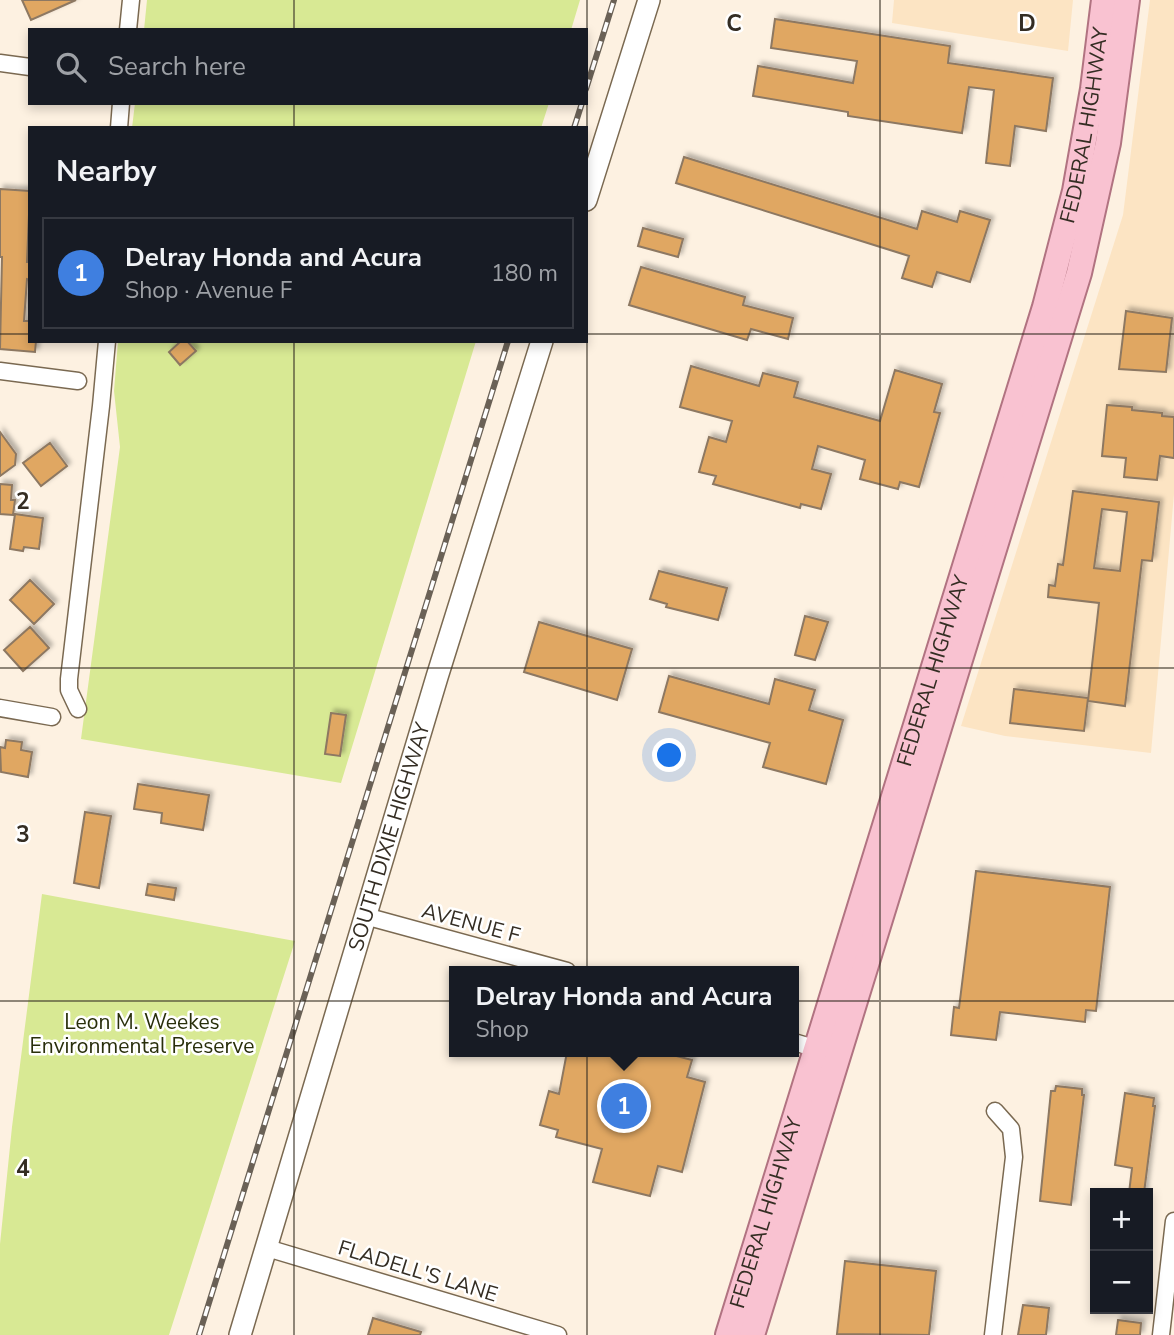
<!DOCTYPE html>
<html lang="en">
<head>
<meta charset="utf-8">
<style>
  :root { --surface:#171b24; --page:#242831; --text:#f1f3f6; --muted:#9ea1a6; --line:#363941; --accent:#c898c5 }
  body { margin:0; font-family:"Nunito Sans",sans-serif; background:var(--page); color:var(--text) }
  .controls { position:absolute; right:21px; bottom:21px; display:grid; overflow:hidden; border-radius:0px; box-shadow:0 4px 10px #0003 }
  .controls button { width:63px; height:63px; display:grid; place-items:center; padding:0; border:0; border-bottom:2px solid var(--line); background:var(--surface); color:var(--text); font:35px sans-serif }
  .you { position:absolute; left:670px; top:756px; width:24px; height:24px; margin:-18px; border:5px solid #fff; border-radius:50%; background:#1a73e8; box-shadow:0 0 0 10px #1a73e833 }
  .badge { display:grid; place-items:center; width:46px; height:46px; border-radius:50%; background:var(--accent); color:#fff; font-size:23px; font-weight:700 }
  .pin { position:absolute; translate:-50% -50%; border:4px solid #fff; box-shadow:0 2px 7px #0006 }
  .popup { position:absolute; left:449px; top:966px; width:350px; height:91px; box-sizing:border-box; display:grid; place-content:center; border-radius:0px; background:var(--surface); filter:drop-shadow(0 2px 5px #0005); font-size:23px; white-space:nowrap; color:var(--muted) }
  .popup b { font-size:26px; color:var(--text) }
  .popup::after { content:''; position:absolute; left:50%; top:100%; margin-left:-14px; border:14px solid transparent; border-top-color:var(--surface) }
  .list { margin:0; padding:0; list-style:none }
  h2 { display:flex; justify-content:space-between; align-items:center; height:91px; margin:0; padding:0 28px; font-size:30px }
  h2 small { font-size:23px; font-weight:400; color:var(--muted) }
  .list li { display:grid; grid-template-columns:46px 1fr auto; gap:21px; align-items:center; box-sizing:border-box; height:112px; margin:0 14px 14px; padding:0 14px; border:2px solid var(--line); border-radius:0px }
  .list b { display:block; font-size:26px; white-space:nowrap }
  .list p { margin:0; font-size:23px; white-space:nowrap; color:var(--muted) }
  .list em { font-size:23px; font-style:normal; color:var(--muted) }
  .icon { flex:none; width:38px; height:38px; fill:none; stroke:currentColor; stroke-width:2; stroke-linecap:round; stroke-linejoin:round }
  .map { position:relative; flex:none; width:1174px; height:1335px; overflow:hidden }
  .search { position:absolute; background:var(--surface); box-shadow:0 4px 10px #0003; left:28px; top:28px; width:560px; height:77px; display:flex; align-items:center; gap:18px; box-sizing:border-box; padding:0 24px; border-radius:0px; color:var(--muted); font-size:26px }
  .panel { position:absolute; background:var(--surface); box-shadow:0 4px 10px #0003; left:28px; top:126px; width:560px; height:217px; border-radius:0px }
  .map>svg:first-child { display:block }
</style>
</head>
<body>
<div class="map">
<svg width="1174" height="1335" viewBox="0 0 1174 1335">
  <defs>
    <filter id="shadow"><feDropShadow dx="3.5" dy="-3.5" stdDeviation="2" flood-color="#0004"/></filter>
  </defs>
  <rect width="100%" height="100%" fill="#fdf1e1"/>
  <path fill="#fce4c3" d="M 894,0 L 1073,0 L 1068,51 L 892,23 Z
    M 1150,0 L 1174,0 L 1174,494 L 1151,753 L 1005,736 L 961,726 L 1123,215 Z"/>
  <path fill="#d8e994" d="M 147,0 L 580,0 L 571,30 L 144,30 Z
    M 135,103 L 549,103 L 541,128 L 132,128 Z
    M 118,341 L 476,341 L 341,783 L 81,739 L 120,447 L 114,391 Z
    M 42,894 L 295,941 L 169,1335 L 0,1335 L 0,1244 L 12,1127 Z"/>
  <path fill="#e0a762" stroke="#8d7862" stroke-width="2" fill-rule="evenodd" filter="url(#shadow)" d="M 22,0 L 76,0 L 31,20 Z
    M 775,19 L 950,46 L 948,63 L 1053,78 L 1046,131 L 1015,126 L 1010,166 L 986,163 L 994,90 L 969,87 L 962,133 L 848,116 L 848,112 L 753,96 L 758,66 L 853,83 L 857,61 L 771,48 Z
    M 684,157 L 917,229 L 922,211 L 957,222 L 960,211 L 990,220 L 970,282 L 937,272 L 932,287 L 902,278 L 909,256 L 676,183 Z
    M 0,189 L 30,191 L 27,262 L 30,262 L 30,280 L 27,279 L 24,321 L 30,321 L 30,341 L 36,341 L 35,352 L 0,349 L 2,257 L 0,257 Z
    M 643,228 L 683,239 L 678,257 L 638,246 Z
    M 641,267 L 745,297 L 743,305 L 793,318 L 788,339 L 751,329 L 747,340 L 629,305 Z
    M 1126,311 L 1172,318 L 1166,372 L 1119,369 Z
    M 181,341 L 187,341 L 196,351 L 180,365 L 169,352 Z
    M 691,366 L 759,386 L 763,373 L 798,382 L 794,397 L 880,421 L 895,370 L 942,384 L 934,412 L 940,413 L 919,487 L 900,482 L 898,489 L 860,479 L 865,460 L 818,446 L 812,469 L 831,474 L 821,509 L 801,504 L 800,508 L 713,484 L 716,476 L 699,472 L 709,437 L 726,442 L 732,421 L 680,407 Z
    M 1107,405 L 1132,407 L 1132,410 L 1162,413 L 1162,416 L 1174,417 L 1174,458 L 1160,456 L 1157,480 L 1124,477 L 1126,458 L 1102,456 Z
    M 0,432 L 16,454 L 15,465 L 0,476 Z
    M 50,443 L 67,466 L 41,486 L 23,463 Z
    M 0,484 L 12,485 L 11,500 L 15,500 L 13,515 L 0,514 Z
    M 1073,491 L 1159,502 L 1152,561 L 1142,560 L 1125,706 L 1088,701 L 1099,603 L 1048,597 L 1049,585 L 1055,586 L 1058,564 L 1063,565 ZM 1102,509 L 1127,512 L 1120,571 L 1094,568 Z
    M 15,514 L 43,518 L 39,549 L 24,547 L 23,551 L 10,549 Z
    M 659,571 L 727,588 L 718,620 L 666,607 L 667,604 L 650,599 Z
    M 30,580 L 54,604 L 34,624 L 10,600 Z
    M 805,616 L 828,622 L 815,660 L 795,655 Z
    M 539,622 L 632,649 L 617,700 L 524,672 Z
    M 30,627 L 49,648 L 23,671 L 4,650 Z
    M 669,676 L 769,704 L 775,679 L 815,690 L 809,710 L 843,720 L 826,784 L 763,767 L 770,743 L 659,712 Z
    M 1014,689 L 1088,698 L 1084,731 L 1010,723 Z
    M 331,713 L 346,715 L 340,756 L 325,754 Z
    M 6,740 L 22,742 L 21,750 L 32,752 L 28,777 L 1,772 L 0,747 L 5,748 Z
    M 138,784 L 209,795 L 203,830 L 161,823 L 162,813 L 134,809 Z
    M 85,812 L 111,816 L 99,888 L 74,883 Z
    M 976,871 L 1110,887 L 1096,1011 L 1086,1010 L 1085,1022 L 1000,1012 L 996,1040 L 951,1035 L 954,1007 L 959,1008 Z
    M 148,884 L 176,888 L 174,900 L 146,895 Z
    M 567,1052 L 661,1052 L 692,1060 L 687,1077 L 705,1082 L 682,1172 L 658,1166 L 650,1196 L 593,1182 L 602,1149 L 556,1137 L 558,1130 L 540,1125 L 549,1091 L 559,1094 Z
    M 1056,1086 L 1082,1089 L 1082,1095 L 1084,1095 L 1071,1205 L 1040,1201 L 1051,1091 L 1055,1091 Z
    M 1125,1093 L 1154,1098 L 1153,1106 L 1155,1106 L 1144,1193 L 1129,1193 L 1132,1168 L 1115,1165 Z
    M 845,1261 L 936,1271 L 929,1335 L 837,1334 Z
    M 1023,1305 L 1049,1308 L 1046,1335 L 1018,1335 Z
    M 373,1318 L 421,1332 L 420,1335 L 368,1335 Z
    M 1118,1320 L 1141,1323 L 1140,1335 L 1116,1335 Z"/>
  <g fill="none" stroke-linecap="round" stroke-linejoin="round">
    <defs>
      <path id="street" d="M 128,30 L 131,0
        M 0,63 L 30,67
        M 119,128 L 121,103
        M 0,371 L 78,381
        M 0,708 L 52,717
        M 78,709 L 69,690 L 69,679 L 101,406 L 107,341
        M 365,916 L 567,971
        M 794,1042 L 817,1049
        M 267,1248 L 558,1335
        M 993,1335 L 1014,1157 L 1011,1129 L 995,1111
        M 1161,1335 L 1174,1221"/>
      <g id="secondary">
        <path d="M 586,200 L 649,0"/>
        <path id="s1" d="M 240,1335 L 437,677 L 542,341"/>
      </g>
      <g id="primary">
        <path id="s2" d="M 728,1335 L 1045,307 L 1075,191 L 1093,89 L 1104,0"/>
        <path d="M 752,1335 L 1079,273 L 1108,143 L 1127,0"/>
      </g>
    </defs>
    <use href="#street" stroke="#7a6951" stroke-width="19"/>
    <use href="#secondary" stroke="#7a6951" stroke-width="24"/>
    <use href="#primary" stroke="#b17381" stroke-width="28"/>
    <use href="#street" stroke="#fff" stroke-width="16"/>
    <use href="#secondary" stroke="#fff" stroke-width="21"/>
    <use href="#primary" stroke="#f9c2d1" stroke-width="24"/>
    <defs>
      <path id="rail" d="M 586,89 L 614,0
        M 574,128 L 582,103
        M 199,1335 L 508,341"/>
    </defs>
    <use href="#rail" stroke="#6a6156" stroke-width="6"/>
    <use href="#rail" stroke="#fff" stroke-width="3.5" stroke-dasharray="10" stroke-linecap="butt"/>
  </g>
  <path fill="none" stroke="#342d23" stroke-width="2" stroke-opacity="0.55" d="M 294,0 L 294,30M 587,0 L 587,1335M 880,0 L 880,1335M 294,103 L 294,128M 0,334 L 30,334M 586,334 L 1174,334M 294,341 L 294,1335M 0,668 L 1174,668M 0,1001 L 1174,1001"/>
  <g text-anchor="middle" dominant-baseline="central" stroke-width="5" stroke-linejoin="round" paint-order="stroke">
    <g font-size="21" fill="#342d23" stroke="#fff">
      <text stroke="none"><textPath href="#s2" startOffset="1262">FEDERAL HIGHWAY</textPath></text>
      <text stroke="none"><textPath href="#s2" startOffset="695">FEDERAL HIGHWAY</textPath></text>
      <text stroke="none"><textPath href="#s1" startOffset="520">SOUTH DIXIE HIGHWAY</textPath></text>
      <text transform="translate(471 923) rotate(15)">AVENUE F</text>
      <text stroke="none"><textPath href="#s2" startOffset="128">FEDERAL HIGHWAY</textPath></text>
      <text transform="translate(418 1271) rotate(17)">FLADELL'S LANE</text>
    </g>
    <g font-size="21" fill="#292f0b" stroke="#fff">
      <text x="142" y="1022">Leon M. Weekes<tspan x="142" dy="24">Environmental Preserve</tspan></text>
    </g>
  </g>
  <g font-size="23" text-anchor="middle" font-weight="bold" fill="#342d23" stroke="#fff" stroke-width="5" stroke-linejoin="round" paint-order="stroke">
    <text x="734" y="31">C</text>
    <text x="1027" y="31">D</text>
    <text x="23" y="509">2</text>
    <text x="23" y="842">3</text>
    <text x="23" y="1176">4</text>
  </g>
</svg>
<div class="controls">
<button>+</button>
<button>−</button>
</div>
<div class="you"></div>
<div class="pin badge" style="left:624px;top:1106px;background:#3f7fe0">1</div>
<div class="popup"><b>Delray Honda and Acura</b>Shop</div>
<div class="search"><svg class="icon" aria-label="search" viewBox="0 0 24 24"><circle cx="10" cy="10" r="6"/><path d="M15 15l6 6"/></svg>Search here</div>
<section class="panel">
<h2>Nearby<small></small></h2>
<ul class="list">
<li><span class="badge" style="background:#3f7fe0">1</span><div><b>Delray Honda and Acura</b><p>Shop · Avenue F</p></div><em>180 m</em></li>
</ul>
</section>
</div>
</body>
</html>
